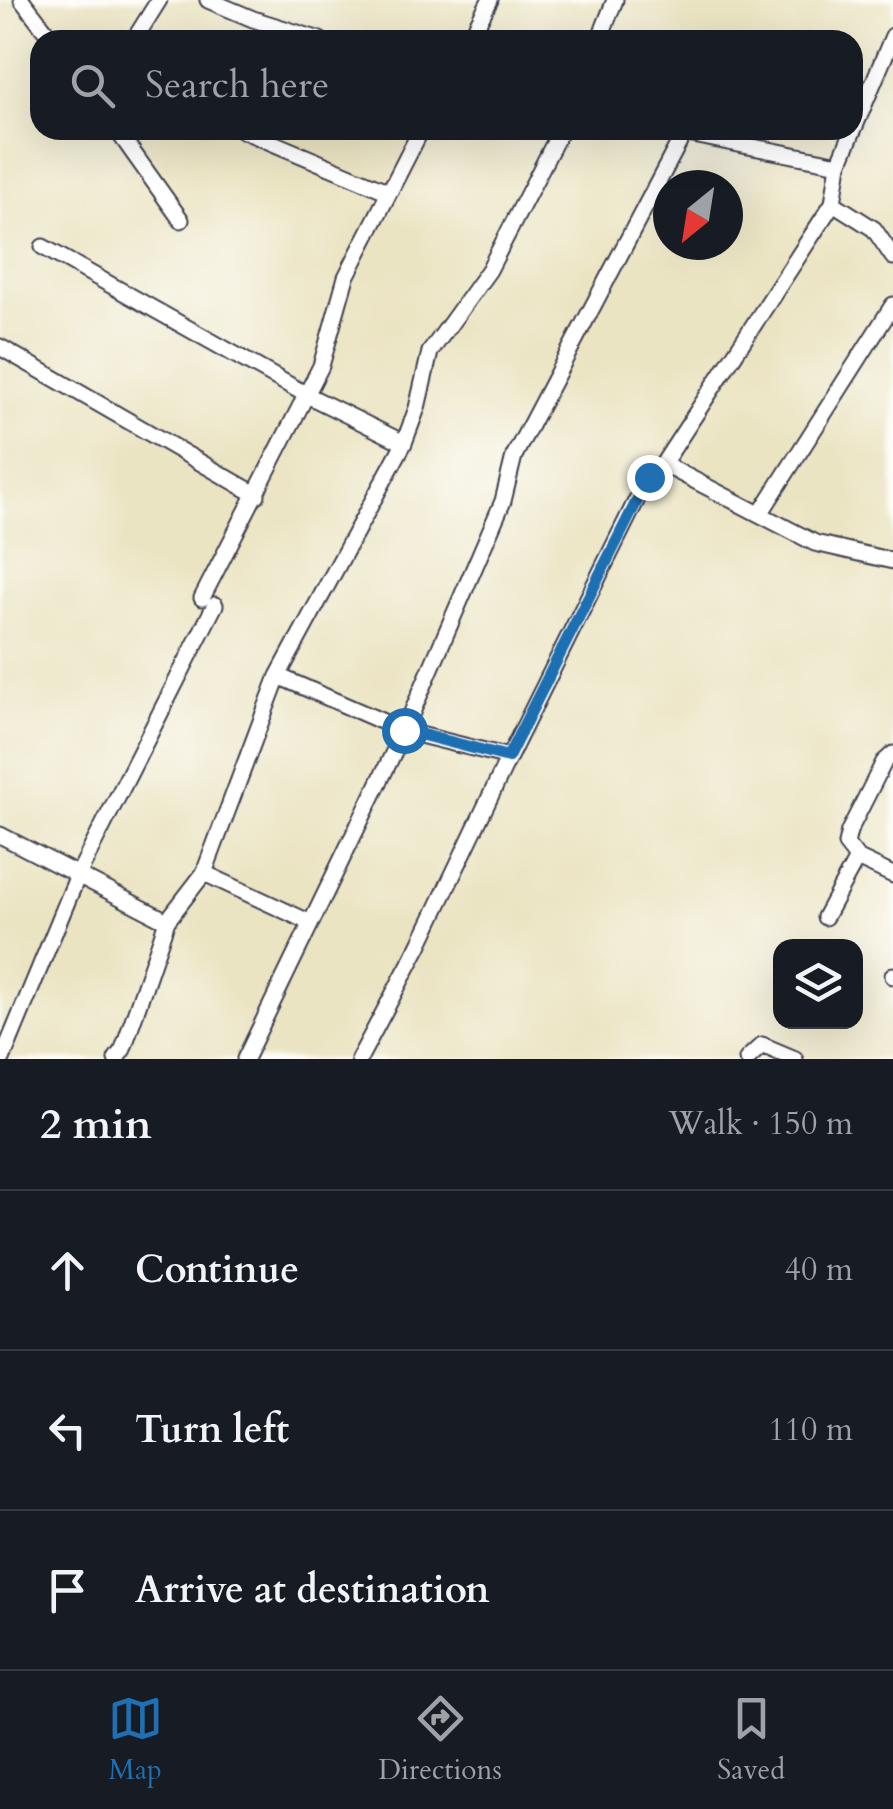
<!DOCTYPE html>
<html lang="en">
<head>
<meta charset="utf-8">
<style>
  :root { --surface:#171b24; --page:#20242c; --text:#f1f3f6; --muted:#9ea1a6; --line:#363941; --accent:#1f6fb2 }
  body { margin:0; font-family:Cardo,serif; background:var(--page); color:var(--text) }
  .controls { position:absolute; right:30px; bottom:30px; display:grid; overflow:hidden; border-radius:20px; box-shadow:0 10px 40px #0002 }
  .controls button { width:90px; height:90px; display:grid; place-items:center; padding:0; border:0; border-bottom:2px solid var(--line); background:var(--surface); color:var(--text); font:50px sans-serif }
  .compass { position:absolute; left:653px; top:170px; width:90px; height:90px; border-radius:50%; background:var(--surface); box-shadow:0 10px 40px #0002; rotate:210deg }
  .stop { position:absolute; width:30px; height:30px; margin:-22px; border:8px solid #1f6fb2; border-radius:50%; background:#fff }
  .stop.end { background:#1f6fb2; border-color:#fff; box-shadow:0 2px 10px #0008 }
  .list { margin:0; padding:0; list-style:none }
  h2 { display:flex; justify-content:space-between; align-items:center; height:130px; margin:0; padding:0 40px; font-size:42px }
  h2 small { font-size:32px; font-weight:400; color:var(--muted) }
  .list li { display:grid; grid-template-columns:65px 1fr auto; gap:30px; align-items:center; box-sizing:border-box; height:160px; padding:0 40px; border-top:2px solid var(--line) }
  .list b { display:block; font-size:38px; white-space:nowrap }
  .list em { font-size:32px; font-style:normal; color:var(--muted) }
  .icon { flex:none; width:55px; height:55px; fill:none; stroke:currentColor; stroke-width:2; stroke-linecap:round; stroke-linejoin:round }
  .map { position:relative; flex:none; width:893px; height:1059px; overflow:hidden }
  .search { position:absolute; background:var(--surface); box-shadow:0 10px 40px #0002; left:30px; right:30px; top:30px; height:110px; display:flex; align-items:center; gap:25px; box-sizing:border-box; padding:0 35px; border-radius:30px; color:var(--muted); font-size:38px }
  .sheet { height:610px; background:var(--surface) }
  nav { display:flex; justify-content:space-around; align-items:center; box-sizing:border-box; height:140px; border-top:2px solid var(--line); background:var(--surface); font-size:28px; color:var(--muted) }
  nav a { display:grid; justify-items:center; gap:5px }
  nav .on { color:var(--accent) }
  .map>svg:first-child { display:block }
</style>
</head>
<body>
<div class="map">
<svg width="893" height="1059" viewBox="0 0 893 1059">
  <rect width="100%" height="100%" fill="#fdfcf7"/>
  <filter id="ink" filterUnits="userSpaceOnUse"><feTurbulence type="fractalNoise" baseFrequency=".01" numOctaves="2"/><feDisplacementMap in="SourceGraphic" scale="20" xChannelSelector="R" yChannelSelector="G"/><feConvolveMatrix kernelMatrix="1 2 1 2 8 2 1 2 1" color-interpolation-filters="sRGB"/></filter>
  <filter id="wash" filterUnits="userSpaceOnUse"><feTurbulence type="fractalNoise" baseFrequency=".0048" numOctaves="4" result="noise"/><feDisplacementMap in="SourceGraphic" scale="40" xChannelSelector="R" yChannelSelector="G"/><feGaussianBlur stdDeviation="2.25" result="paint"/><feColorMatrix in="noise" values="0 0 0 0 0 0 0 0 0 0 0 0 0 0 0 0 0 1.4 0 .05"/><feComposite in="paint" operator="in"/></filter>
  <g filter="url(#wash)">
    <rect width="100%" height="100%" fill="#ebe4c3"/>
  </g>
  <g filter="url(#ink)">
    <g fill="none" stroke-linecap="round" stroke-linejoin="round">
      <defs>
        <path id="street" d="M 22,0 L 53,40
          M 208,0 L 253,19 L 320,40
          M 134,40 L 159,0
          M 469,40 L 490,0
          M 599,40 L 615,0
          M 117,130 L 181,220
          M 242,130 L 389,192
          M 668,130 L 839,164 L 893,36
          M 839,164 L 833,203 L 874,229 L 893,257
          M 43,247 L 307,395 L 404,443 L 278,676
          M 0,347 L 257,495
          M 404,443 L 417,408 L 430,352 L 489,270 L 561,130
          M 663,464 L 833,203
          M 760,514 L 893,305
          M 202,598 L 321,366 L 346,277 L 421,130
          M 893,754 L 884,762 L 849,831 L 846,844 L 857,858 L 893,875
          M 0,835 L 167,921 L 123,1049 L 116,1059
          M 204,873 L 311,923
          M 825,917 L 857,858
          M 167,921 L 204,873 L 278,676 L 404,731 L 503,501 L 514,456 L 684,133
          M 893,976 L 893,975
          M 2,1059 L 78,875 L 215,605
          M 245,1059 L 404,731 L 509,757 L 637,499 L 649,477 L 663,464 L 815,543 L 893,561
          M 359,1059 L 419,946 L 509,757
          M 747,1059 L 762,1045 L 795,1059"/>
      </defs>
      <use href="#street" stroke="#403f4f" stroke-width="19"/>
      <use href="#street" stroke="#fff" stroke-width="15"/>
    </g>
  </g>
  <g fill="none" stroke-linecap="round" stroke-linejoin="round" filter="url(#ink)">
    <path stroke="#1f6fb2" stroke-width="12" d="M 404,730 L 508,757 L 649,477"/>
  </g>
</svg>
<div class="controls">
<button><svg class="icon" aria-label="layers" viewBox="0 0 24 24"><path d="M12 4l9 5-9 5-9-5zM3 14l9 5 9-5"/></svg></button>
</div>
<svg class="compass" viewBox="-18 -18 36 36"><path d="M0-13l5 13h-10z" fill="#e53935"/><path d="M0 13l5-13h-10z" fill="#9ea1a6"/></svg>
<div class="stop" style="left:404px;top:730px"></div>
<div class="stop end" style="left:649px;top:477px"></div>
<div class="search"><svg class="icon" aria-label="search" viewBox="0 0 24 24"><circle cx="10" cy="10" r="6"/><path d="M15 15l6 6"/></svg>Search here</div>
</div>
<section class="sheet">
<h2>2 min<small>Walk · 150 m</small></h2>
<ul class="list">
<li><svg class="icon" aria-label="ahead" viewBox="0 0 24 24"><path d="M12 20V5M6 11l6-6 6 6"/></svg><div><b>Continue</b></div><em>40 m</em></li>
<li><svg class="icon" aria-label="left" viewBox="0 0 24 24"><path d="M17 20v-9H6M10 6l-5 5 5 5"/></svg><div><b>Turn left</b></div><em>110 m</em></li>
<li><svg class="icon" aria-label="arrive" viewBox="0 0 24 24"><path d="M6 21V4h12l-3 4 3 4H6"/></svg><div><b>Arrive at destination</b></div></li>
</ul>
</section>
<nav>
<a class="on"><svg class="icon" aria-label="map" viewBox="0 0 24 24"><path d="M3 6l6-2 6 2 6-2v14l-6 2-6-2-6 2zM9 4v14M15 6v14"/></svg>Map</a>
<a><svg class="icon" aria-label="directions" viewBox="0 0 24 24"><path d="M12 3l9 9-9 9-9-9zM9 14v-3h6M13 9l2 2-2 2"/></svg>Directions</a>
<a><svg class="icon" aria-label="saved" viewBox="0 0 24 24"><path d="M7 4h10v16l-5-4-5 4z"/></svg>Saved</a>
</nav>
</body>
</html>
